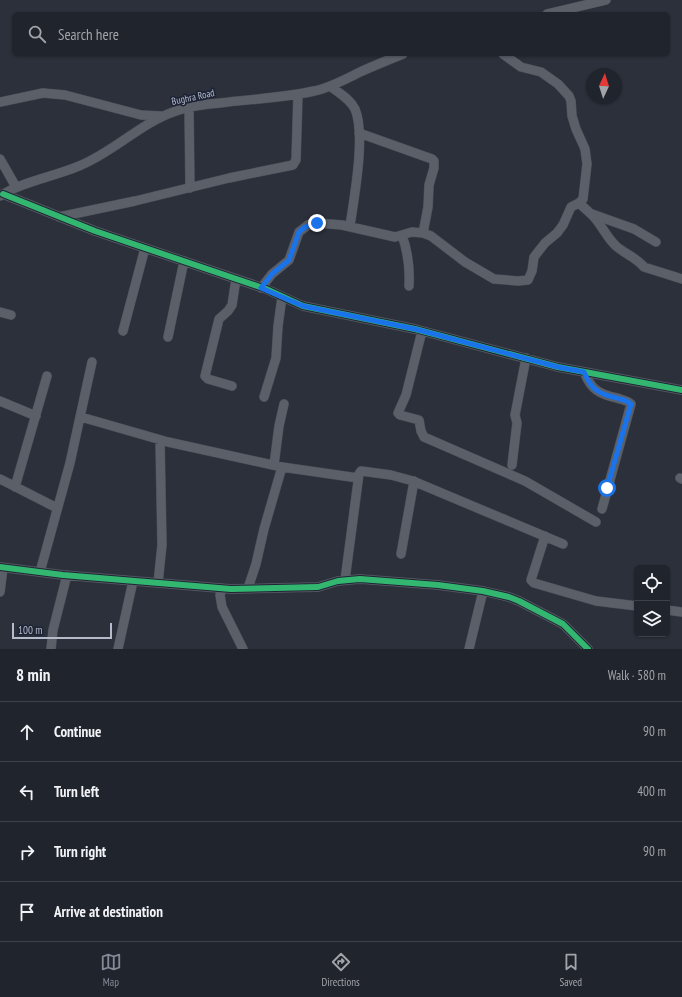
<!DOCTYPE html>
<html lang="en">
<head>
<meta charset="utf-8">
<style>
  :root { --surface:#20242c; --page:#2d3038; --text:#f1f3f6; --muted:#a2a4a9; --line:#3d4148; --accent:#858a98 }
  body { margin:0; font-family:"PT Sans Narrow",sans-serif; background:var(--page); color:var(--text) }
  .controls { position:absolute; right:12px; bottom:12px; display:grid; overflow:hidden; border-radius:6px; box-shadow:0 1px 3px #0004 }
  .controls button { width:36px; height:36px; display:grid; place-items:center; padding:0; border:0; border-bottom:1px solid var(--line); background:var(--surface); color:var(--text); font:20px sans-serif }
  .compass { position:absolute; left:586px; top:68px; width:36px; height:36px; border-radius:50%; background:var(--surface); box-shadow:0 1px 3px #0004; rotate:4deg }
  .scale { position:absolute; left:12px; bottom:10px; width:100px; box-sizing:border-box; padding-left:4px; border:2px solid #b5bbcb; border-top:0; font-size:11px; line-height:14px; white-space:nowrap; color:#b5bbcb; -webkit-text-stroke:3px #1e2435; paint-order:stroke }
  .stop { position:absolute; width:12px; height:12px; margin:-9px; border:3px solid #1a73e8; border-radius:50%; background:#fff }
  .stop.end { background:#1a73e8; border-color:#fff; box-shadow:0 1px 4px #0008 }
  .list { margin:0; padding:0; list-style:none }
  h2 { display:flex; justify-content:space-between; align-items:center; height:52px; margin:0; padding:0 16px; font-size:17px }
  h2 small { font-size:13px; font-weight:400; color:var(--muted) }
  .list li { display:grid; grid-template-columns:26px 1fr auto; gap:12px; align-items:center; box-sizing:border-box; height:60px; padding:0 16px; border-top:1px solid var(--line) }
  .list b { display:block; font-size:15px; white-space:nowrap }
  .list em { font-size:13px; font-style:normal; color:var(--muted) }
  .icon { flex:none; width:22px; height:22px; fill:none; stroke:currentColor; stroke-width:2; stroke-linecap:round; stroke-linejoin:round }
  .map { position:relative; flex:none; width:682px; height:649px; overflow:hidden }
  .search { position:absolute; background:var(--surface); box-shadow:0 1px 3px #0004; left:12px; right:12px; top:12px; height:44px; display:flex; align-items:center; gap:10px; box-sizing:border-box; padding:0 14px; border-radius:6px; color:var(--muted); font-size:15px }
  .sheet { height:292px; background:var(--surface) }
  nav { display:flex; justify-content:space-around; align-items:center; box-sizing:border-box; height:56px; border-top:1px solid var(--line); background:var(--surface); font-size:11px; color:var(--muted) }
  nav a { display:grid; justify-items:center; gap:2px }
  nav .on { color:var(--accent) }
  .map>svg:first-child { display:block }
</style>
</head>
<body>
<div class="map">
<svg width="682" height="649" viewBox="0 0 682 649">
  <rect width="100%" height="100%" fill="#2b303a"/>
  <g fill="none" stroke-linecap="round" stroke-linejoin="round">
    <defs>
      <path id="minor" d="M 547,14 L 606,0
        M 330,86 C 339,93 350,99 355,109 C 366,135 354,198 350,226
        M 0,102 L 43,93 L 65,95 L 141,115 L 161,116
        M 189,108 L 190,188
        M 359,133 L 432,159 L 434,161 L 434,168 L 429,185 L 428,207 L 423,233
        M 0,159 L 16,187
        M 3,194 L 95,231 L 266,289 L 303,306 L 415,329 L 558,367 L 682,390
        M 0,196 C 24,181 53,177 79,166 C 114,152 140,123 176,111 C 190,106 206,104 220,103 C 251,99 283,98 314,91 C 329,88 344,80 358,73 C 373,66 388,60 403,54
        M 579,203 C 583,207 587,210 591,214 C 601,223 606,237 616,246 C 625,254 637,258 644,267 L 682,279
        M 592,214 L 634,229 L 656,242
        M 59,217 L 135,201 L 229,178 L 293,165 L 296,160 L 298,94
        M 402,235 C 408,252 410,268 409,286
        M 261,288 L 272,274 L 289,260 L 299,232 L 308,225 L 317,223 L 342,225 L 395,237 L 412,232 L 423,233 L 431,236 L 465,262 L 494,279 L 518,281 L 528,280 L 532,271 L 534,257 L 545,243 L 557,233 L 563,225 L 571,207 L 579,203 L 583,199 L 587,164 L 585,149 L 576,129 L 572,116 L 571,101 L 569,96 L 558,84 L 541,72 L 521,67 L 503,54
        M 0,312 L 11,315
        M 123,331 L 145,248
        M 422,331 L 406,395 L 398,413 L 400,415 L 419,420 L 421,431 L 424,437 L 525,481 L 596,522
        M 168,337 L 184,261
        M 584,372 C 591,389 598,394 617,398 C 622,400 627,400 631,404 L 602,509
        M 232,386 L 208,379 L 205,376 L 219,319 L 228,311 L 232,305 L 236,279
        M 264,397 L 276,358 L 278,326 L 282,297
        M 0,401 L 36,416
        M 81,417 L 168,442 L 282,467 L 358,478
        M 274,465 L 279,426 L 284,404
        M 512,465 L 517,423 L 515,415 L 526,358
        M 680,478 L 682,479
        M 0,479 L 57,508
        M 15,487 L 47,376
        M 545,536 L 531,580 L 534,583 L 596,601 L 637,606
        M 401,554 L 414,481
        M 0,567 L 63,575 L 231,589 L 318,587 L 338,581 L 360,579 L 438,585 L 483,591 L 509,597 L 519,601 L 563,624 L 588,649
        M 40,572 L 70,463 L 92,362
        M 345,580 L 359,474 L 361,471 L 391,475 L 413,481 L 563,544
        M 158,583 L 162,545 L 160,440
        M 222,588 L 220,595 L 222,607 L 243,649
        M 248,588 L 256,564 L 264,529 L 282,467
        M 0,592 L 3,568
        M 667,610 L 682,612
        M 51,649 L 53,630 L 67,575
        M 118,649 L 133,581
        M 469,649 L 483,591"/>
    </defs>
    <use href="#minor" stroke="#474b53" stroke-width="10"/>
    <use href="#minor" stroke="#5b5f68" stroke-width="9"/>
    <defs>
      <path id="cycleway" d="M 3,194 L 95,231 L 266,289 L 303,306 L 415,329 L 558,367 L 682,390
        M 0,567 L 63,575 L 231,589 L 318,587 L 338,581 L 360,579 L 438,585 L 483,591 L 509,597 L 519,601 L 563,624 L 588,649"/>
    </defs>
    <use href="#cycleway" stroke="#1e2435" stroke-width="8"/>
    <use href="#cycleway" stroke="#33b770" stroke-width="6"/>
  </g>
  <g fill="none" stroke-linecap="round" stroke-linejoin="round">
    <path stroke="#1a73e8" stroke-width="5" d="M 317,223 L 305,227 L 299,232 L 289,260 L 272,274 L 261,288 L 303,306 L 415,329 L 558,367 L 584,372 C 591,389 598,394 617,398 C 622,400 627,400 631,404 L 607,488"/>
  </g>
  <g text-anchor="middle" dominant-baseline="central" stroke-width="3.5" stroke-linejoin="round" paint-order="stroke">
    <g font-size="10" fill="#b5bbcb" stroke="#1e2435">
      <text transform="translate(193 97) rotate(-12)">Bughra Road</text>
    </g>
  </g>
</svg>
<div class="controls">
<button><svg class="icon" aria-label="locate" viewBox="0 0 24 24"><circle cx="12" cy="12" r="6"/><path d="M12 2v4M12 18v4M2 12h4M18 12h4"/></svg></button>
<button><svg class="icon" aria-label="layers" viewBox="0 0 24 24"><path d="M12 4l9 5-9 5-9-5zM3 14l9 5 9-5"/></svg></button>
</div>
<svg class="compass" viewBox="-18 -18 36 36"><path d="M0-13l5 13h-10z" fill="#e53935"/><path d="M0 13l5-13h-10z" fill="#a2a4a9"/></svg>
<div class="scale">100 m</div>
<div class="stop" style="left:607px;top:488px"></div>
<div class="stop end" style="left:317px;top:223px"></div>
<div class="search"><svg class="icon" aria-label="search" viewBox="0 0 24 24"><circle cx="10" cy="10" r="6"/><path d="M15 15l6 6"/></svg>Search here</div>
</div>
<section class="sheet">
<h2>8 min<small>Walk · 580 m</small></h2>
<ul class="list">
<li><svg class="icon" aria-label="ahead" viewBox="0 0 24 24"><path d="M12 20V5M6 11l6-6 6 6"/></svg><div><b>Continue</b></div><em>90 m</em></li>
<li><svg class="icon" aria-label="left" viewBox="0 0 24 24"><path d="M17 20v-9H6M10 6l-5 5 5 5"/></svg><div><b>Turn left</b></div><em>400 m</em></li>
<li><svg class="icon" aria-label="right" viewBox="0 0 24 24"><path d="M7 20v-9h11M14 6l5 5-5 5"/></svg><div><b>Turn right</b></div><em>90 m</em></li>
<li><svg class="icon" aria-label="arrive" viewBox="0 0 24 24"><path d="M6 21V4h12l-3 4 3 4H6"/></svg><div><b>Arrive at destination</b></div></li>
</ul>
</section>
<nav>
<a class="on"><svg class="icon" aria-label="map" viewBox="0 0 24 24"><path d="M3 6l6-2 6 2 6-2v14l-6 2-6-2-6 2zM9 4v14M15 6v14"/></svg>Map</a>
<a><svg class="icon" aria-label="directions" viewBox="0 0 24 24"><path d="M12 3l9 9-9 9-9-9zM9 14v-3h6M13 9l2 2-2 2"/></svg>Directions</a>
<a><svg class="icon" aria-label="saved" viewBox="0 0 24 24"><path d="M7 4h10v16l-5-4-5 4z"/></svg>Saved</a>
</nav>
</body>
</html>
